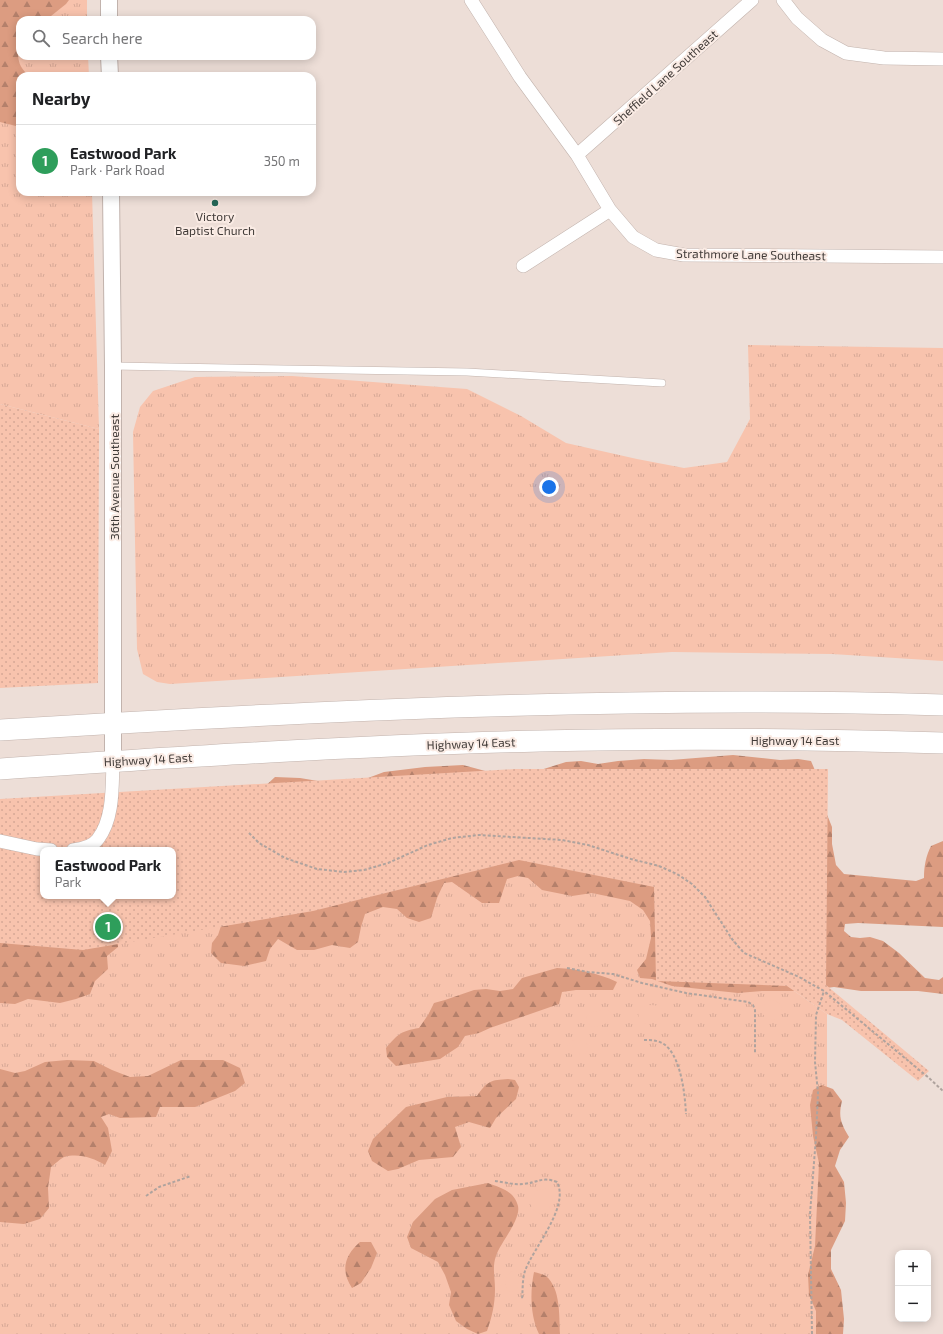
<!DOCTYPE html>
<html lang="en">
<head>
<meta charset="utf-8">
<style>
  :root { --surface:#fff; --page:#f2f2f2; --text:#202124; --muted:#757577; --line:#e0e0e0; --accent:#111827 }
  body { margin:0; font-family:"Exo 2",sans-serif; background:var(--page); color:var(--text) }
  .controls { position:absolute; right:12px; bottom:12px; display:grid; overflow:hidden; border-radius:8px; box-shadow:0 2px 10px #0003 }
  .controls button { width:36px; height:36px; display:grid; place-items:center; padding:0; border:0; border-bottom:1px solid var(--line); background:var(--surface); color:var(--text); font:20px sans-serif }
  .you { position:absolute; left:549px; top:487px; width:14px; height:14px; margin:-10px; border:3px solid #fff; border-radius:50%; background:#1a73e8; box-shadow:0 0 0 6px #1a73e833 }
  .badge { display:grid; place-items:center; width:26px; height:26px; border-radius:50%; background:var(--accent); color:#fff; font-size:13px; font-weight:700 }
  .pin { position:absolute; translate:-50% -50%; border:2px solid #fff; box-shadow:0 1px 4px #0006 }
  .popup { position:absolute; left:40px; top:847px; width:136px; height:52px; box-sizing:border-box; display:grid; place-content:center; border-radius:8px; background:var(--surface); filter:drop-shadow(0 1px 3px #0005); font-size:13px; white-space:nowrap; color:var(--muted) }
  .popup b { font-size:15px; color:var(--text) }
  .popup::after { content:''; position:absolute; left:50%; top:100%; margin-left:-8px; border:8px solid transparent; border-top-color:var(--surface) }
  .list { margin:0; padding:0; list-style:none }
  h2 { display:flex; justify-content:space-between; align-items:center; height:52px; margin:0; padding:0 16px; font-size:17px }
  h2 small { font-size:13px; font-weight:400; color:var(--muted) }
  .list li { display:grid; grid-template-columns:26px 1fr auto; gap:12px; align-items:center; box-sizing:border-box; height:72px; padding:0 16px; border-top:1px solid var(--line) }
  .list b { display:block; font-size:15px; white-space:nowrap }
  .list p { margin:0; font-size:13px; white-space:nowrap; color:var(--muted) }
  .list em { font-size:13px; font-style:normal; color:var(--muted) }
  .icon { flex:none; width:22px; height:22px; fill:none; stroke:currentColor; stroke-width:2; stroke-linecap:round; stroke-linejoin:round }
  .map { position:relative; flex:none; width:943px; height:1334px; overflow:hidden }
  .search { position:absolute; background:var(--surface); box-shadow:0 2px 10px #0003; left:16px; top:16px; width:300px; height:44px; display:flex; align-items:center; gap:10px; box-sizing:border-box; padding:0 14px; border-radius:12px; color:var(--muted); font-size:15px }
  .panel { position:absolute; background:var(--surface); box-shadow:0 2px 10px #0003; left:16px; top:72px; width:300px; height:124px; border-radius:12px }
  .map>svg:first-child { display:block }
</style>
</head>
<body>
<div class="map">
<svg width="943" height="1334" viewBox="0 0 943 1334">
  <defs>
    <pattern id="grass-tufts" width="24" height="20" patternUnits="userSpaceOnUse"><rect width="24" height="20" fill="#f8c3ad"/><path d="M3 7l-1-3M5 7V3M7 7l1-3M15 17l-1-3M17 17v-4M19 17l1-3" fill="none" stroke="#d6a896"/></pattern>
    <pattern id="forest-firs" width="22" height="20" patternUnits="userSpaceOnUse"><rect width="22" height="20" fill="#dc9c81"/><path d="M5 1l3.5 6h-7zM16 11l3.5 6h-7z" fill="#b4806b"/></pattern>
    <pattern id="park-dots" width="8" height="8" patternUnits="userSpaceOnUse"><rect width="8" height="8" fill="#f8c3ad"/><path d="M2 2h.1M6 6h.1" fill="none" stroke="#d6a896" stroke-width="1.8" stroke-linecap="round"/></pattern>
  </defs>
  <rect width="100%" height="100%" fill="#edded7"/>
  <path fill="url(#grass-tufts)" d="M 0,0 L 87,0 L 87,20 L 20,20 L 20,56 L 88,56 L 89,76 L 20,76 L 20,192 L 92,192 L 99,429 L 0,404 Z
    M 748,345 L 943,348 L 943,661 L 832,654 L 672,652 L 170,684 L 157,682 L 143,674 L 137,649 L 133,432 L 140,407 L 153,391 L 195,377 L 292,376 L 467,389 L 521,416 L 566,443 L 637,459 L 684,468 L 727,462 L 750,419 Z
    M 519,860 L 655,887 L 787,986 L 827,1014 L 827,1334 L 0,1334 L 0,943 Z"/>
  <path fill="url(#forest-firs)" d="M 0,0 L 69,0 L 66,4 L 46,20 L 20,20 C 20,26 22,34 20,40 C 16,53 17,69 31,76 L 20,76 L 20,127 L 0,122 Z
    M 733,755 L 780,760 L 798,759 L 811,761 L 817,775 L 824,807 L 832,827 L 832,844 L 836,865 L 844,874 L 916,881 L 924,878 C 924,866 926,856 931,846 L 943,841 L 943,927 L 858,923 L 845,924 L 844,931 L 851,937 L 860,938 L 870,937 L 883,941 L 899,953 L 925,978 L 939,980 L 943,977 L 943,994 L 918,991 L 861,991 L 834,987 L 804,991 L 762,991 L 738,993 L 672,986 L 652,979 L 640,978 L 637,970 L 646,959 L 651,938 L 650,921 L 643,910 L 630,901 L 592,893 L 572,896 L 542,890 L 528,878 L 518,876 L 507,879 L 499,903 L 482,903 L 452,882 L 444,883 L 437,898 L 431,918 L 419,922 L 407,918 L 397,909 L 383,907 L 365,914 L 361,927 L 358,942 L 350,948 L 332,945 L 314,950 L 297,950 L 278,939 L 270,949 L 266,961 L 244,966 L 221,963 L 211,953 L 212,943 L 218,935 L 223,920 L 261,790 L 275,777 L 300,778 L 330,783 L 360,781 L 384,772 L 425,767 L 463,765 L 489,772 L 534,772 L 566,762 L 581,761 L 598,764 L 618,761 L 644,759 L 671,760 Z
    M 0,890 L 43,896 L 118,936 L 118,947 L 107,956 L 108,969 L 95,981 L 90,994 L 76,999 L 60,1003 L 28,999 L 15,1004 L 0,1003 Z
    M 557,968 C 578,969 598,973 617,982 L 613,990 L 576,990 L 562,992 L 559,1004 L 490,1028 L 479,1033 L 465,1036 L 458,1047 L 440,1059 L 396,1066 L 387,1057 L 386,1048 C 398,1034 401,1031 419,1028 L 428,1015 L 434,1003 L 445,1000 L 474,990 L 486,989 L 500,991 L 513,989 L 522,978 Z
    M 67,1060 L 94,1061 L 112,1070 L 130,1077 L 148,1076 L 181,1060 L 223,1060 L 240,1068 L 245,1083 L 235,1091 L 195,1107 L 160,1107 L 156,1117 L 120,1118 L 109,1114 L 101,1117 L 108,1128 L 112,1151 L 105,1165 C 93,1158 79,1153 64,1157 C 60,1159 55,1164 51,1167 L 48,1188 L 49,1208 L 40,1219 L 24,1224 L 0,1222 L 0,1069 L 15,1073 L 25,1071 L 45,1062 Z
    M 508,1079 L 515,1080 L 519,1087 L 516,1099 L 496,1118 L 490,1128 L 469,1122 L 455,1127 L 461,1147 L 453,1157 L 419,1160 L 398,1169 L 388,1171 L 372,1161 L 368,1151 L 373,1139 L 406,1107 L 447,1097 L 477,1096 C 487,1081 491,1080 508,1079 Z
    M 822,1085 L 833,1089 L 842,1101 C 838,1117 841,1123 849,1137 L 840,1150 L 835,1166 L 844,1182 L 846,1203 L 845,1221 L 831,1250 L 831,1269 L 841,1290 L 844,1319 L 843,1334 L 816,1334 L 816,1311 L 809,1295 L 808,1275 L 815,1246 L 819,1163 L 813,1136 L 810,1105 L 813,1090 Z
    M 488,1183 C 501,1188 514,1191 518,1206 C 521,1220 500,1243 496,1256 C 492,1267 495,1277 495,1289 C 495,1304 492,1317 487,1331 L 478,1334 L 467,1329 L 456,1321 L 449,1305 L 451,1292 L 445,1275 L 438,1262 L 411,1248 L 407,1237 L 413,1222 L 435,1199 L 452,1190 Z
    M 360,1242 L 371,1242 L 377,1253 L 371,1268 L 361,1283 L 352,1288 C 340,1270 345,1255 360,1242 Z
    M 534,1272 C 538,1273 543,1274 546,1276 C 561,1289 559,1316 560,1334 L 539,1334 C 530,1315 530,1292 534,1272 Z"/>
  <path fill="url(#park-dots)" fill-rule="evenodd" d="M 0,404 L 99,429 L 98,683 L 0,688 Z
    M 515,769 L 828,769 L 826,985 L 929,1071 L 918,1081 L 842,1020 L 827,1014 L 787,986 L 656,981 L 654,887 L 519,860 L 313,911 L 83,950 L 0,943 L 0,799 ZM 43,850 L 173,850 L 173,896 L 43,896 Z"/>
  <path fill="#f8c3ad" d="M762 1010a10 10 0 1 1 20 0a10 10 0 1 1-20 0Z
    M 651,1005 C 673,1005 658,1030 641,1022 C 637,1017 638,1012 641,1007 Z
    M 603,1010 L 608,1010 C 621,1019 601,1027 592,1027 C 578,1015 593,1011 603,1010 Z
    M 575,1040 C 581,1040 585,1040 588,1046 L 586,1053 L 573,1055 L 569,1053 L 567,1047 L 570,1042 Z
    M 547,1188 L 553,1192 C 554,1199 550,1210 544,1214 C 536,1213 531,1210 530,1202 L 536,1191 Z
    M 512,1271 L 517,1272 L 519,1277 L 517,1289 L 512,1292 L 507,1290 L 505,1284 L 507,1275 Z"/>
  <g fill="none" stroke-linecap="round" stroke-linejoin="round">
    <defs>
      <path id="service" d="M 113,366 L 467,372 L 662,383"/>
      <path id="minor" d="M 471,0 L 520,77 L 577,155 L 610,210 L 633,237 L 656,250 L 684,255 L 943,257
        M 783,0 L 797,18 L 822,40 L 846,53 L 884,58 L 943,59
        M 577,155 L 752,0
        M 523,266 L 610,210
        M 0,841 L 37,849 L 51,850
        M 73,850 C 81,849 93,846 98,839 C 114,818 112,786 113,761"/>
      <path id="tertiary" d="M 109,0 L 109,20
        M 109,56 L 110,76
        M 111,192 L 113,366 L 113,761"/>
      <path id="primary" d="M 0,730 C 314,711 628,695 943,705
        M 0,769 C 180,757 360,745 540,741 C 674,738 809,739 943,743"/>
    </defs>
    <use href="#service" stroke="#c2b3ad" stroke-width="8"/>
    <use href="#minor" stroke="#c2b3ad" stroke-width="14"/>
    <use href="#tertiary" stroke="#c2b3ad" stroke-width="18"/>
    <use href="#primary" stroke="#c2b3ad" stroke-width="22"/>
    <path stroke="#afa39e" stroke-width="2" stroke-dasharray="3 2" stroke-linecap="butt" d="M 249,833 L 259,843 L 285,858 L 317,869 L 344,872 L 364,870 L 388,863 L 428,845 L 452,838 L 479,835 L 562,840 L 588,845 L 631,859 L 659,866 L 677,874 L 692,884 L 705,897 L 732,939 L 744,953 L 799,977 L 824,991 L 929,1078 L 943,1091
      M 567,968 L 588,972 L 613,974 L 642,983 L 686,993 L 748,1002 L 753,1005 L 755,1010 L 755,1053
      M 644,1040 C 650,1040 656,1040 662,1043 C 681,1053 685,1095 686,1114
      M 495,1181 C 504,1182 514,1185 523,1184 C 537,1183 542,1176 557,1182 C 570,1207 533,1248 525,1271 C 522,1280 523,1290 522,1299
      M 146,1196 L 159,1187 L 191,1176
      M 812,1334 L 810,1214 L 816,1137 L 818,1093 L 815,1062 L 816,1015 L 824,991"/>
    <use href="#service" stroke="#fff" stroke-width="7"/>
    <use href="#minor" stroke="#fff" stroke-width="13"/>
    <use href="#tertiary" stroke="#fff" stroke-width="16"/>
    <use href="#primary" stroke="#fff" stroke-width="21"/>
  </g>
  <circle fill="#256757" stroke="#faebe4" stroke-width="1.5" cx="215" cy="203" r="4"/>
  <g text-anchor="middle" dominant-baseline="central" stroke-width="4" stroke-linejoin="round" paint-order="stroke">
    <g font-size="12" fill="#423c39" stroke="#faebe4">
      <text transform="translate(665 77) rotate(-42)">Sheffield Lane Southeast</text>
      <text transform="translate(751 254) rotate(1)">Strathmore Lane Southeast</text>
      <text transform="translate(114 477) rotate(-90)">36th Avenue Southeast</text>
      <text x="795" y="740">Highway 14 East</text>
      <text transform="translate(471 743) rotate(-2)">Highway 14 East</text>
      <text transform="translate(148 759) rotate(-3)">Highway 14 East</text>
    </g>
    <g font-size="12" fill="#423c39" stroke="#faebe4">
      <text x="215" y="216">Victory<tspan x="215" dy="14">Baptist Church</tspan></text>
    </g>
  </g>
</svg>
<div class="controls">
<button>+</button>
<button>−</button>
</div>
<div class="you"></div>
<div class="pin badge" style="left:108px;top:927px;background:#2e9e5b">1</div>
<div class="popup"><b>Eastwood Park</b>Park</div>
<div class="search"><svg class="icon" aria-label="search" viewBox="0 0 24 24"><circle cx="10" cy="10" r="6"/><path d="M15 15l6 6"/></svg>Search here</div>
<section class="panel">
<h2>Nearby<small></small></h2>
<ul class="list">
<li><span class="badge" style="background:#2e9e5b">1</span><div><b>Eastwood Park</b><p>Park · Park Road</p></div><em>350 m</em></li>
</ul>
</section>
</div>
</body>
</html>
